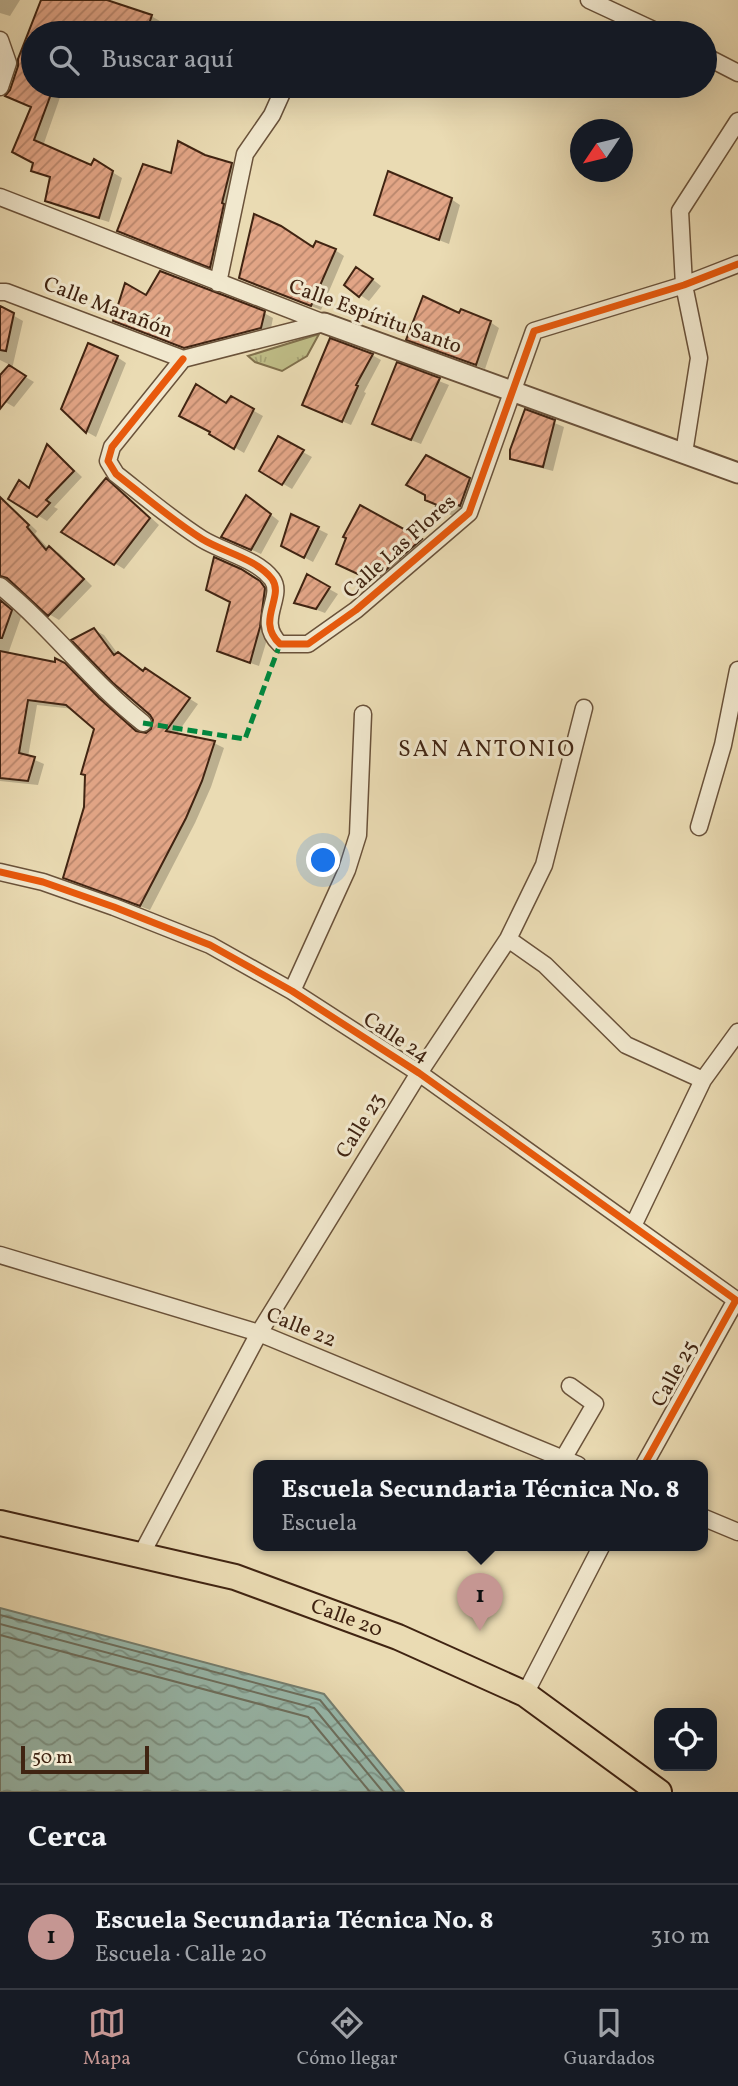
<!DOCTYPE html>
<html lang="es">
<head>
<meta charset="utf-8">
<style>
  :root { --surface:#171b24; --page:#20242c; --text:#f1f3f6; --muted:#9ea1a6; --line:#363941; --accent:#c59692 }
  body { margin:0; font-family:Vollkorn,serif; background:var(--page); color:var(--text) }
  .controls { position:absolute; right:21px; bottom:21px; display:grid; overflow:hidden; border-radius:14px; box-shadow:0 7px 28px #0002 }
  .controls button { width:63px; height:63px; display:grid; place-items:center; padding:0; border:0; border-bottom:2px solid var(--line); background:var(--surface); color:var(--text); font:35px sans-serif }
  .compass { position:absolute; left:570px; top:119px; width:63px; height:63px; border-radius:50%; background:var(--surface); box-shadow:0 7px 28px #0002; rotate:235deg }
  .scale { position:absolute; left:21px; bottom:18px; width:128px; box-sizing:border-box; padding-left:7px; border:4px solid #402412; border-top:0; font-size:19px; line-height:24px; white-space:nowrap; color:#402412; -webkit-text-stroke:5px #f1e8ce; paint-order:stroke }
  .you { position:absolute; left:324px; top:861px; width:24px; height:24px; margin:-18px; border:5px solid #fff; border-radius:50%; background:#1a73e8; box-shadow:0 0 0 10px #1a73e833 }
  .badge { display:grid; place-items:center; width:46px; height:46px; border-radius:50%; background:var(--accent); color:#111; font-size:23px; font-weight:700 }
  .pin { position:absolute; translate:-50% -58px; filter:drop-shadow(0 2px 4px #0008) }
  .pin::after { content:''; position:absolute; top:37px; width:24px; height:21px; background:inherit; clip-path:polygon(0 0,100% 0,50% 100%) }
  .popup { position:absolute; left:253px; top:1460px; width:455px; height:91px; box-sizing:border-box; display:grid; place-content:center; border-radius:14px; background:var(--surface); filter:drop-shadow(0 2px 5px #0005); font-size:23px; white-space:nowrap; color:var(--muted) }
  .popup b { font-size:26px; color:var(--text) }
  .popup::after { content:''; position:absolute; left:50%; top:100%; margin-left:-14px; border:14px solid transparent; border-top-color:var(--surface) }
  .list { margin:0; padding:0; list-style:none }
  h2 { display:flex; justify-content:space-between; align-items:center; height:91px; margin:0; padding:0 28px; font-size:30px }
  h2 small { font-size:23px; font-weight:400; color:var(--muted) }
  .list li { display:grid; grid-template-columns:46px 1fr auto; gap:21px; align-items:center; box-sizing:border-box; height:105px; padding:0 28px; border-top:2px solid var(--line) }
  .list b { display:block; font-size:26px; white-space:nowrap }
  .list p { margin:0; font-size:23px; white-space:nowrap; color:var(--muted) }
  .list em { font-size:23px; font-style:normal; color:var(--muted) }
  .icon { flex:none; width:38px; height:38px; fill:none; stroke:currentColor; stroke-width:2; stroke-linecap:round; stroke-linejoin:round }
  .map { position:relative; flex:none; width:738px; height:1792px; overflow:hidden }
  .search { position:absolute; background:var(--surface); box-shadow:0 7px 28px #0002; left:21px; right:21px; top:21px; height:77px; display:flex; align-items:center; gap:18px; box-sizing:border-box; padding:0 24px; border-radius:38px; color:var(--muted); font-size:26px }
  .sheet { height:196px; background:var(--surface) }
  nav { display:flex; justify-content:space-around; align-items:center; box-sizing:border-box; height:98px; border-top:2px solid var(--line); background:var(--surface); font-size:19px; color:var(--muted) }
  nav a { display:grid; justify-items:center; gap:4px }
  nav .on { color:var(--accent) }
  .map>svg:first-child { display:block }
</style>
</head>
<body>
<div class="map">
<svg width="738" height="1792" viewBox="0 0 738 1792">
  <defs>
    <pattern id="park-tufts" width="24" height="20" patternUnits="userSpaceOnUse" patternTransform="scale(1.75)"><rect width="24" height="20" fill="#bfbd87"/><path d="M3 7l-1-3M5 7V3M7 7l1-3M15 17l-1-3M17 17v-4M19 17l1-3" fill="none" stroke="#a5a274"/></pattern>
    <pattern id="water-waves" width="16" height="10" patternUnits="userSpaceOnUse" patternTransform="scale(1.75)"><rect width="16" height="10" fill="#98bbaf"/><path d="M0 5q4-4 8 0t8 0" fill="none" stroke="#7d988d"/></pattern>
    <pattern id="building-hatch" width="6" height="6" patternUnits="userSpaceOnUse" patternTransform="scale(1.75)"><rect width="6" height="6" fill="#e2a586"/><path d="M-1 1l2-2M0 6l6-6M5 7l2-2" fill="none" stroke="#b9866c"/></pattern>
  </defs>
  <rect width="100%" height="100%" fill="#eadbb3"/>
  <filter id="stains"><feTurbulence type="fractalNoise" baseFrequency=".00286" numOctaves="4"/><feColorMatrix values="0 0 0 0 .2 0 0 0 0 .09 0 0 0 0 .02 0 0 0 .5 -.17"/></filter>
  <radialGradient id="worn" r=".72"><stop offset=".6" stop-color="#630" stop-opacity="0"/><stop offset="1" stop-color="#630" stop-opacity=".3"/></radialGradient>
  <path fill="url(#park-tufts)" stroke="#80704c" stroke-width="2" d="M 319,334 L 307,356 L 282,371 L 255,362 L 248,356 Z"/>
  <path fill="url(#water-waves)" stroke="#757f70" stroke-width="2" d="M 0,1608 L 324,1694 L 404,1792 L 0,1792 Z"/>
  <path fill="#0003" d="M 0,0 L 20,0 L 10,16 L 0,13 Z
    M 44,0 L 101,0 L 151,16 L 160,21 L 156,33 L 33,33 L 33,86 L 64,86 L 43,146 L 92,167 L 95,162 L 122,178 L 109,222 L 56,206 L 47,201 L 51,178 L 33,170 L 35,162 L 15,151 L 33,107 L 11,91 Z
    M 204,156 L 232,165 L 241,170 L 220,271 L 119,230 L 172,175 Z
    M 451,199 L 460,205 L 449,244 L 385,219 Z
    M 314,249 L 335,250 L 344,256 L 321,310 L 241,278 Z
    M 366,274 L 381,286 L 369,301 L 360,295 Z
    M 147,297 L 264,313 L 273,318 L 270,333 L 194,352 L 115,320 Z
    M 0,308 L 23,321 L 12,369 L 34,382 L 14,407 L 0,399 L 0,378 L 10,365 L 0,360 Z
    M 460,316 L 490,322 L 499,328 L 485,369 L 408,339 Z
    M 372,355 L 381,360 L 364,392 L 366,393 L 351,425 L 313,409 Z
    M 117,357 L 126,363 L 96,437 L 87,432 L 63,408 Z
    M 398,365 L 449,385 L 421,444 L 383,429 Z
    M 231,398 L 263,416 L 244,453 L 211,433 Z
    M 526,411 L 564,427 L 553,471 L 522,463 L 512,458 Z
    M 279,439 L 312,457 L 292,489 L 261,471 Z
    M 48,447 L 56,452 L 82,477 L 54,507 L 58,509 L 47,521 L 10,498 L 31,489 Z
    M 427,457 L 479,485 L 457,518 L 447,513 L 427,495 Z
    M 106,481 L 116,486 L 159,525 L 124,569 L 64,532 Z
    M 256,503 L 279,521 L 261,554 L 232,541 Z
    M 5,504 L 14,509 L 37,531 L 35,534 L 49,549 L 59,553 L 92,586 L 59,620 L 49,614 L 10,579 L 0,573 L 0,507 Z
    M 360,507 L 429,545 L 384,586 L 348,569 Z
    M 292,516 L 328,534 L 313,562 L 292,551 Z
    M 251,577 L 269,589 L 269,633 L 259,666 L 229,655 L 232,602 Z
    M 308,577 L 338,594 L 325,613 L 296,602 Z
    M 0,598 L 21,617 L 8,654 L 64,665 L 74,671 L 126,722 L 142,734 L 153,730 L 155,720 L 94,630 L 104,635 L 118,654 L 198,704 L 176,735 L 214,743 L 224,748 L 211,787 L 195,823 L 150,910 L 65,877 L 85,807 L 96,729 L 74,709 L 37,705 L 28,757 L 44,764 L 38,785 L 0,781 Z"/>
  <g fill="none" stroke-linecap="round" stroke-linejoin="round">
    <path stroke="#6c7060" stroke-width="2" d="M 0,1615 L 320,1700 L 395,1792
      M 0,1624 L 314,1708 L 383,1792
      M 0,1635 L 308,1717 L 370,1792"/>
  </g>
  <path fill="url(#building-hatch)" stroke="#402412" stroke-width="2" d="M 41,0 L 107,0 L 152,15 L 146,33 L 33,33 L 33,86 L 54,86 L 34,140 L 91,165 L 94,159 L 113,171 L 99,218 L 45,201 L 50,177 L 31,171 L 33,163 L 12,152 L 31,107 L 5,96 L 10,90 L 18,66 L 18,59 Z
    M 178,141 L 205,155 L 232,163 L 222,203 L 224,204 L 210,268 L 117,231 L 143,164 L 171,173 Z
    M 388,171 L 452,198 L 439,240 L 374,215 Z
    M 254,214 L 281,226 L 313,247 L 316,241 L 336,249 L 311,306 L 239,278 Z
    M 356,267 L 373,279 L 359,297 L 344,285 Z
    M 160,271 L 265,311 L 261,328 L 184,348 L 113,321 L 125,283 L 146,295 Z
    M 423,296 L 459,313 L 461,309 L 491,321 L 476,365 L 406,340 Z
    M 0,306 L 14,313 L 6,351 L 0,350 Z
    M 330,338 L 373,354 L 356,385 L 358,386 L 342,422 L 302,405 Z
    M 88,343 L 118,356 L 86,433 L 61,409 Z
    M 397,362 L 440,378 L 411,440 L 372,424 Z
    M 9,365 L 26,376 L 0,409 L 0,375 Z
    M 196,384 L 226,403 L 231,396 L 254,409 L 234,449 L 209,434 L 210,432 L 179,416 Z
    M 525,409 L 555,420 L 543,467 L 510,459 L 510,450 Z
    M 278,436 L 304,450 L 282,485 L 259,471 Z
    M 47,444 L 74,471 L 46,500 L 50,503 L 37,517 L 8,499 L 19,480 L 29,488 Z
    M 426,455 L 470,478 L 460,506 L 453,503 L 447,514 L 435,508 L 437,505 L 425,500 L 425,495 L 406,485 Z
    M 106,478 L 150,518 L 114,565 L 61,532 Z
    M 246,495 L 271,514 L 251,550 L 221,537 Z
    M 0,497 L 29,525 L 27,527 L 46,550 L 49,546 L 84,579 L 48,616 L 7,578 L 0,576 Z
    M 360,505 L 422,539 L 373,581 L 336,564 L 346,538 L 343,537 Z
    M 291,514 L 319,527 L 304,558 L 281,546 Z
    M 214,557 L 241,569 L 260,581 L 265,588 L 260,627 L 250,663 L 217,651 L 230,602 L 206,590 Z
    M 307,574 L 330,587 L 316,609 L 294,603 Z
    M 0,600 L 12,610 L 2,638 L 0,638 Z
    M 94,628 L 114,655 L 118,652 L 143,671 L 145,668 L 190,698 L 166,731 L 215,741 L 202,781 L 186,818 L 140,906 L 63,878 L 84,807 L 85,775 L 81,774 L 94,729 L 66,705 L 28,700 L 19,753 L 35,757 L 28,781 L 0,778 L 0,651 L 55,662 L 55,658 L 65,663 L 99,698 L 136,731 L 146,733 L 151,729 L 153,720 L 150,715 L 113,683 L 71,640 Z"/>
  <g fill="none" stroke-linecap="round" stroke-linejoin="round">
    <defs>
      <path id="minor" d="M 589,0 L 660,33
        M 0,40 L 8,63 L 0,87
        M 705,56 L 738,73
        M 0,197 L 324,323
        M 218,283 L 245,154 L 272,115 L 285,86
        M 0,292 L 6,292 L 183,359 L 324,323
        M 183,359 L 112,447 L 108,461 L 116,474 C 144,496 172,520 202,539 C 223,552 257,559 272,579 C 285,597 255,621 280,644 L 308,644 L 356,610 L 469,513 L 534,331 L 684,285 L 738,264
        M 684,453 L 699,358 L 684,285 L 680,211 L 738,121
        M 0,586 C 52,628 91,682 143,723
        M 699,827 L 723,745 L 738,670
        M 0,872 L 43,882 L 114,907 L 210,945 L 292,991 L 419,1073 L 736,1300 L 644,1465
        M 508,939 L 545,965 L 626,1045 L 703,1080
        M 292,991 L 347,870 L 358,835 L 363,714
        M 633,1226 L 703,1080 L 738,1032
        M 0,1255 L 259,1333 L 578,1465
        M 563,1459 L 595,1404 L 570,1386
        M 702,1517 L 738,1532
        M 141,1555 L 259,1333 L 419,1073 L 508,939 L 544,865 L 584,708
        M 525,1694 L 602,1545"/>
      <path id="tertiary" d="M 324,323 L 738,473"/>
      <g id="primary">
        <path id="s1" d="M 0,1523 L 235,1577 L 398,1637 L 525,1694 L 659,1792"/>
      </g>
    </defs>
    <use href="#minor" stroke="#6a523a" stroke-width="19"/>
    <use href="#tertiary" stroke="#6a523a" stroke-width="23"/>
    <use href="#primary" stroke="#402412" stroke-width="28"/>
    <use href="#minor" stroke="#f1e8ce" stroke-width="16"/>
    <use href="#tertiary" stroke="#f1e8ce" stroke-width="19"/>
    <use href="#primary" stroke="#eadbb3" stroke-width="24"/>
    <path stroke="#00873e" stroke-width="5" stroke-dasharray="10 5" stroke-linecap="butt" d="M 143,723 L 245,739 L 280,644"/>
    <defs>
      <path id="cycleway" d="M 183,359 L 112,447 L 108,461 L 116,474 C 144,496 172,520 202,539 C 223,552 257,559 272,579 C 285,597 255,621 280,644 L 308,644 L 356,610 L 469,513 L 534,331 L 684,285 L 738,264
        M 0,872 L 43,882 L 114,907 L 210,945 L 292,991 L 419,1073 L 736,1300 L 644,1465"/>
    </defs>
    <use href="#cycleway" stroke="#f1e8ce" stroke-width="11"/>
    <use href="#cycleway" stroke="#e8590c" stroke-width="7"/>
  </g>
  <g text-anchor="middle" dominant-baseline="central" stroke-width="6" stroke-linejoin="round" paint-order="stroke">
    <g font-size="21" fill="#402412" stroke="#f1e8ce">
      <text transform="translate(108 308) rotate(21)">Calle Marañón</text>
      <text transform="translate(375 317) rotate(20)">Calle Espíritu Santo</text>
      <text transform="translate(400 547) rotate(-42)">Calle Las Flores</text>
      <text transform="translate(396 1038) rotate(33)">Calle 24</text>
      <text transform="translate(361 1126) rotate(-58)">Calle 23</text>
      <text transform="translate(301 1328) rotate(22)">Calle 22</text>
      <text transform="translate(675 1374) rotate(-61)">Calle 25</text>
      <text stroke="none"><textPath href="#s1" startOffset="360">Calle 20</textPath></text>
    </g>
    <g font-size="23" letter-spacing="2" fill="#402412" stroke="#f1e8ce">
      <text x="487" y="750">SAN ANTONIO</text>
    </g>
  </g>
  <rect width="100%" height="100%" filter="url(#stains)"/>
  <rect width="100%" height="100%" fill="url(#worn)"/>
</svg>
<div class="controls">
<button><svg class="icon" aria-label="locate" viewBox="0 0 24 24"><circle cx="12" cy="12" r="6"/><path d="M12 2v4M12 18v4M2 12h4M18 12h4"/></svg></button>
</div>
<svg class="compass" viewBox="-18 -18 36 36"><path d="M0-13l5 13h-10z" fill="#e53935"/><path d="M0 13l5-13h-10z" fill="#9ea1a6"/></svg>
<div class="scale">50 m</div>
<div class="you"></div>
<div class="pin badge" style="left:480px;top:1631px">1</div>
<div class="popup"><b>Escuela Secundaria Técnica No. 8</b>Escuela</div>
<div class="search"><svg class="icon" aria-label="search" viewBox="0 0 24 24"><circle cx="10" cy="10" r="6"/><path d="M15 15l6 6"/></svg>Buscar aquí</div>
</div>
<section class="sheet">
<h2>Cerca<small></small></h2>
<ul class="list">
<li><span class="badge">1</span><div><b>Escuela Secundaria Técnica No. 8</b><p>Escuela · Calle 20</p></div><em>310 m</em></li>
</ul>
</section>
<nav>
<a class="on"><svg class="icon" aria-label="map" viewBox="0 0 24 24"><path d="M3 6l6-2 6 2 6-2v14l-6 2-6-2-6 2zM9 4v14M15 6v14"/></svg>Mapa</a>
<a><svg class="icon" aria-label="directions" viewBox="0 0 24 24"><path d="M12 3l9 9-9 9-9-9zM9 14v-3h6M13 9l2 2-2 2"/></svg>Cómo llegar</a>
<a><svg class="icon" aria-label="saved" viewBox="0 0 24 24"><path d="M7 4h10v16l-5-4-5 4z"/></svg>Guardados</a>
</nav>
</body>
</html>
